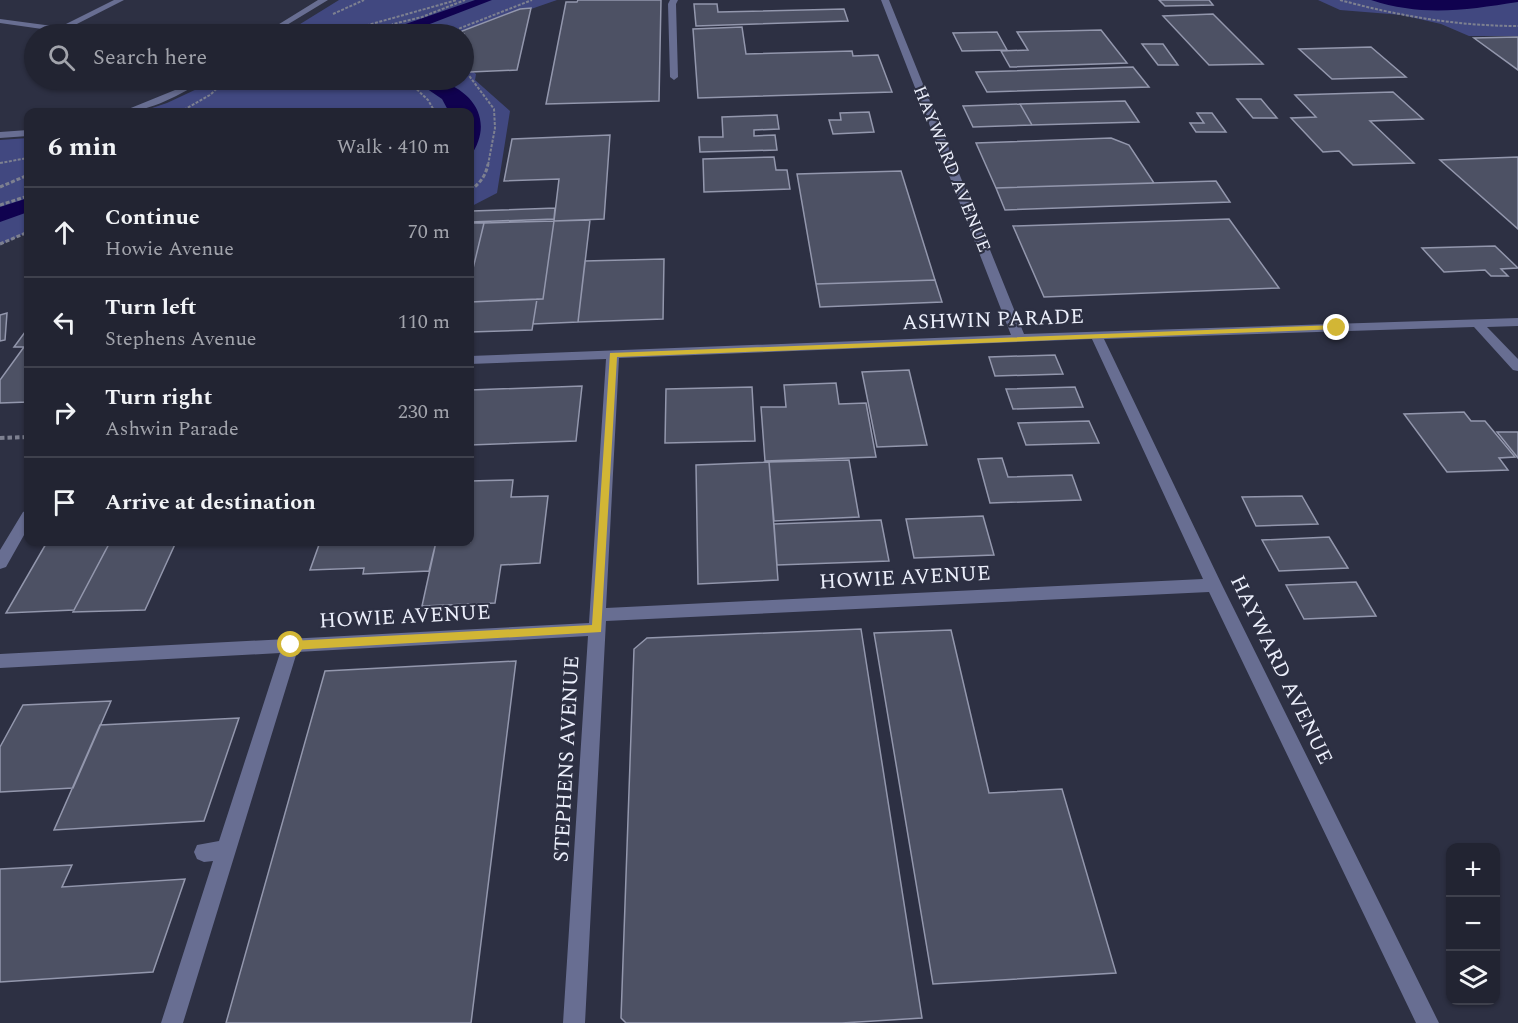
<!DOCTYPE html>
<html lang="en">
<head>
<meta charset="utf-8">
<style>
  :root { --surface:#222432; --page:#2e303e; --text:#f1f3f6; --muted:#a2a4ac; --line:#3f414d }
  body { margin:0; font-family:Spectral,serif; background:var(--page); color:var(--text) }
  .controls { position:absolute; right:18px; bottom:18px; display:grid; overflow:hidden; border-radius:12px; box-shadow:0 2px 4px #0004 }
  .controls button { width:54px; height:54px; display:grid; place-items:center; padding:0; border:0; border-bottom:2px solid var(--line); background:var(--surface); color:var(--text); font:30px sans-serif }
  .stop { position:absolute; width:18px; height:18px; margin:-14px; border:4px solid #d2b635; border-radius:50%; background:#fff }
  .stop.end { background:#d2b635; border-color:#fff; box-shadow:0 2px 6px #0008 }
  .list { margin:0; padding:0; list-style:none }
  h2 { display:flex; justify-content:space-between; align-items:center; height:78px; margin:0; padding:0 24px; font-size:26px }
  h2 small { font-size:20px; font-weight:400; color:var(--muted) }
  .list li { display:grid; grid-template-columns:39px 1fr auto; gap:18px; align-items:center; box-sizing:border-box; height:90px; padding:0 24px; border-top:2px solid var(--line) }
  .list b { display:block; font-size:22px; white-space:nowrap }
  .list p { margin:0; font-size:20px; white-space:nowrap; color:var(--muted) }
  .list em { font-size:20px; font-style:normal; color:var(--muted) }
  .icon { flex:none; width:33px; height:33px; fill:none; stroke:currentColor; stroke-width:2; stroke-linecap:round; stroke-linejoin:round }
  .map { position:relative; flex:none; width:1518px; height:1023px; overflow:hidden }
  .search { position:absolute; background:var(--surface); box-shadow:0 2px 4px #0004; left:24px; top:24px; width:450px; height:66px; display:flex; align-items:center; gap:15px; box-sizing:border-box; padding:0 21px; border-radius:33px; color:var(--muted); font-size:22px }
  .panel { position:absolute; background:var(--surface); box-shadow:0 2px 4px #0004; left:24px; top:108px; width:450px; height:438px; border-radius:12px }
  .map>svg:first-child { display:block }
</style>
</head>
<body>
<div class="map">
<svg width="1518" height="1023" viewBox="0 0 1518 1023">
  <rect width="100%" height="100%" fill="#2d3043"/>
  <path fill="#414880" d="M 339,0 L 557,0 L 470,30 L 464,55 L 464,34 L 284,34 Z
    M 1318,0 L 1518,0 L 1518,36 L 1469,36 L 1441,24 L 1402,15 L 1340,10 Z
    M 464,64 L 476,74 L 475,80 L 510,111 L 497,193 L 470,207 L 470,112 L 140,112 L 167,103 L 216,80 L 464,80 Z
    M 28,138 L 28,232 L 0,245 L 0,140 Z"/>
  <path fill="#10024f" d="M 475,0 L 492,0 L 404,34 L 384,34 L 394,28 Z
    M 1371,0 L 1518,0 L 1518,2 C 1466,10 1423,17 1371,0 Z
    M 414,80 C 421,79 430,78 437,80 C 476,91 494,123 470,157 L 470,112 L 449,112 L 442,99 Z
    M 28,198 L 28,212 L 0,222 L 0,207 Z"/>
  <path fill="#4d5164" stroke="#9397ad" stroke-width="1.5" d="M 578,0 L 661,0 L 659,101 L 546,104 L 566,2 L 577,2 Z
    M 1159,0 L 1209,0 L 1213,5 L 1165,6 Z
    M 694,4 L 717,4 L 718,12 L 844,9 L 848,21 L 696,26 Z
    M 531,8 L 517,70 L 470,72 L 464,64 L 464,34 L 460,34 L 462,31 L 520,9 Z
    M 1213,14 L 1263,64 L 1209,65 L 1163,16 Z
    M 742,27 L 746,54 L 852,51 L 853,56 L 878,55 L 892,92 L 698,98 L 693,29 Z
    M 1101,30 L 1127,63 L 1010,67 L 1001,51 L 1028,50 L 1017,32 Z
    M 997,32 L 1007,50 L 962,51 L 953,33 Z
    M 1518,37 L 1518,70 L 1474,38 Z
    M 1142,44 L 1163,44 L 1178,65 L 1158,65 Z
    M 1371,47 L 1406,77 L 1332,79 L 1299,49 Z
    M 1133,67 L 1149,87 L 987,92 L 976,72 Z
    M 1393,92 L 1423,119 L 1370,121 L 1414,163 L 1353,165 L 1339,151 L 1323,152 L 1291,118 L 1316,117 L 1295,95 Z
    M 1237,99 L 1261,99 L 1277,118 L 1253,118 Z
    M 1125,101 L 1139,122 L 1032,125 L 1020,104 Z
    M 1020,104 L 1032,125 L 973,127 L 963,106 Z
    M 869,112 L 874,132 L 833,134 L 829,120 L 841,120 L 840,113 Z
    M 1197,113 L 1212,113 L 1226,132 L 1196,132 L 1190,123 L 1204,123 Z
    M 777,115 L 779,129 L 754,130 L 754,136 L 775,135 L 777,150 L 700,152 L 699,137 L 723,137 L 722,117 Z
    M 610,135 L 604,219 L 554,221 L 559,179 L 504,181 L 512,139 Z
    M 1111,138 L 1129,145 L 1154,183 L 996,188 L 976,143 Z
    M 774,157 L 776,170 L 787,170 L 790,189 L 704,192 L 703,159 Z
    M 1518,157 L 1518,229 L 1440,160 Z
    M 901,171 L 935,280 L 816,284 L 797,174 Z
    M 1216,181 L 1230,202 L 1005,210 L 996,188 Z
    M 555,208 L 554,219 L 470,222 L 472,211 Z
    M 1229,219 L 1279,288 L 1044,297 L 1013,226 Z
    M 590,220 L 578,322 L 533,324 L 537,299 L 543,299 L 554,221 Z
    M 554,221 L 543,299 L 470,302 L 470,281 L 484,223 Z
    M 470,223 L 484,223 L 470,281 Z
    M 1495,246 L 1518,268 L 1501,269 L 1508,276 L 1491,276 L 1485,270 L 1444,272 L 1422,248 Z
    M 664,259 L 663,319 L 578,322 L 585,261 Z
    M 935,280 L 942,302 L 820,307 L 816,284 Z
    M 537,299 L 532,330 L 470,332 L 470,302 Z
    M 7,313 L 5,340 L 0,341 L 0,315 Z
    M 28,328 L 28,402 L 0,403 L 0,380 L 24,347 L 14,347 Z
    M 1055,355 L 1063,374 L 995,376 L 989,357 Z
    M 909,370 L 927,445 L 877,447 L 862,372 Z
    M 836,383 L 839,404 L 866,403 L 876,457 L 765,461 L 761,407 L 786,407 L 784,385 Z
    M 582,386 L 576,441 L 470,445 L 470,390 Z
    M 752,387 L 755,441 L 665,443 L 666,389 Z
    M 1075,387 L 1083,407 L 1013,409 L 1006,389 Z
    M 1464,412 L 1471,421 L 1485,421 L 1515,457 L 1499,458 L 1508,470 L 1447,472 L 1404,414 Z
    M 1089,421 L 1099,443 L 1026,445 L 1018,423 Z
    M 1497,432 L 1518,432 L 1518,458 Z
    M 1002,458 L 1008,477 L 1072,475 L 1081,500 L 990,503 L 978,459 Z
    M 849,460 L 859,517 L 774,521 L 769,462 Z
    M 769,462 L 778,580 L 698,584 L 696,465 Z
    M 513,480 L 511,497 L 548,496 L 540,563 L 501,565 L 495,603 L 422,606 L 436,542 L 470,542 L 470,481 Z
    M 1302,496 L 1318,524 L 1256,526 L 1242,497 Z
    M 983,516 L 994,555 L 914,558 L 906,519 Z
    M 881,520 L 889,561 L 777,565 L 774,524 Z
    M 1329,537 L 1348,568 L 1279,571 L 1262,540 Z
    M 47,542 L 110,542 L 74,610 L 6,613 Z
    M 110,542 L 176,542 L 145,610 L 73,612 Z
    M 320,542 L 436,542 L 429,571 L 363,574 L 364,568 L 310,570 Z
    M 1356,582 L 1376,616 L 1304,619 L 1286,585 Z
    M 861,629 L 922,1018 L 842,1023 L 626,1023 L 621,1018 L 634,649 L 647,638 Z
    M 951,630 L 989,793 L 1062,789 L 1116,973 L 933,984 L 874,633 Z
    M 516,661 L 471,1023 L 226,1023 L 325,671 Z
    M 111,701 L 73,788 L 0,792 L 0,747 L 23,705 Z
    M 239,718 L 204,821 L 54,830 L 100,725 Z
    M 72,865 L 62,887 L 185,879 L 153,972 L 0,982 L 0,869 Z"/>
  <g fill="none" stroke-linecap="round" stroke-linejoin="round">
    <path stroke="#7d8090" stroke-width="2" stroke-dasharray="3 1.5" stroke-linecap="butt" d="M 1340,0 C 1399,16 1457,26 1518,26
      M 333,14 L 364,0
      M 336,34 L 457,0
      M 380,34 L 393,24 L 422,17 L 465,0
      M 452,34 L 458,29 L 532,0
      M 464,69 L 494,109 L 495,128 L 488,165
      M 407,80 L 428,100 L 435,112
      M 180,112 L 210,95 L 226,80
      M 0,163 L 28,158"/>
    <path stroke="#7d8090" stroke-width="3" stroke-dasharray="4 2" stroke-linecap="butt" d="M 0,187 L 28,175
      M 470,190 C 480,184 486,175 488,164
      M 0,205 L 28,196
      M 0,244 L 28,232"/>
    <path stroke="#7d8090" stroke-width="4" stroke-dasharray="4.5 3" stroke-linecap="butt" d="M 0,438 L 28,437"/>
    <path fill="#686e92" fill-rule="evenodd" d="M 114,0 L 124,0 L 69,28 L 91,32 L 95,34 L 77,34 L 0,23 L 0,19 L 60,27 Z
      M 318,0 L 328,0 L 272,34 L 263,34 Z
      M 670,0 L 678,0 L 676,4 L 678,77 L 674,80 L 670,77 L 668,4 Z
      M 881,0 L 889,0 L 1024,334 L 1518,318 L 1518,326 L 1487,327 L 1518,359 L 1518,371 L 1513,370 L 1474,327 L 1104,339 L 1222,585 L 1439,1023 L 1416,1023 L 1209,592 L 606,621 L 585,1023 L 563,1023 L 588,636 L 297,652 L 183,1023 L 161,1023 L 213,861 L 204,862 L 197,859 L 194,852 L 197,845 L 219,841 L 280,653 L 0,668 L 0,654 L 589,623 L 606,359 L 470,364 L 470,356 L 1011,335 ZM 1092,339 L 1203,579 L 606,608 L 619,358 Z
      M 192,80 L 201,80 C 186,94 142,114 121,112 L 175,90 Z
      M 28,130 L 28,136 L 0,138 L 0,132 Z
      M 28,510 L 28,528 L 6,567 L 0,569 L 0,550 L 23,512 Z"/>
  </g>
  <path fill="#d2b635" d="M 1337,325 L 1339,326 L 1339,329 L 617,357 L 601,632 L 291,650 L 286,645 L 291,641 L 592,625 L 610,353 Z"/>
  <g text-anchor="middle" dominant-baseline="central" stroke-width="4.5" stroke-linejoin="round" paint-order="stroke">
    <g font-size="18" fill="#eceffb" stroke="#2d3043">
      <text transform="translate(952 169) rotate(68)">HAYWARD AVENUE</text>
    </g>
    <g font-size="21" fill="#eceffb" stroke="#2d3043">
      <text transform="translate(993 320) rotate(-2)">ASHWIN PARADE</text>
      <text transform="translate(905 578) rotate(-3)">HOWIE AVENUE</text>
      <text transform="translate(405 617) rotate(-3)">HOWIE AVENUE</text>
      <text transform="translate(1281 670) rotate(64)">HAYWARD AVENUE</text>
      <text transform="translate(567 759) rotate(-87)">STEPHENS AVENUE</text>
    </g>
  </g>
</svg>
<div class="controls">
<button>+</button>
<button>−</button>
<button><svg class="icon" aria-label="layers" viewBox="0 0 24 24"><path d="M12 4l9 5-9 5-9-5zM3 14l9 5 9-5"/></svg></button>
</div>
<div class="stop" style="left:291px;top:645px"></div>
<div class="stop end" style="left:1337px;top:328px"></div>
<div class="search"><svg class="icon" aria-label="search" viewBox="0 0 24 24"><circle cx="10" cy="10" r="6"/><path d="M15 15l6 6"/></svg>Search here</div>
<section class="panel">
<h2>6 min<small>Walk · 410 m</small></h2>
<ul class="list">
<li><svg class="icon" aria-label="ahead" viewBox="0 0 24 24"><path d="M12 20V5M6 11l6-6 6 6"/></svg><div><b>Continue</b><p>Howie Avenue</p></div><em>70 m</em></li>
<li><svg class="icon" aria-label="left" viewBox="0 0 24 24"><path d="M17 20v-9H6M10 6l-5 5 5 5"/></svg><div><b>Turn left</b><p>Stephens Avenue</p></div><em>110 m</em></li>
<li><svg class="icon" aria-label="right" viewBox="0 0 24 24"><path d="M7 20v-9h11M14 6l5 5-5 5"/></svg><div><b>Turn right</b><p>Ashwin Parade</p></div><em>230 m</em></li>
<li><svg class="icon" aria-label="arrive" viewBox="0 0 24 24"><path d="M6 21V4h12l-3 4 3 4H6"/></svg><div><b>Arrive at destination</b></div></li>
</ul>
</section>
</div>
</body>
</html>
